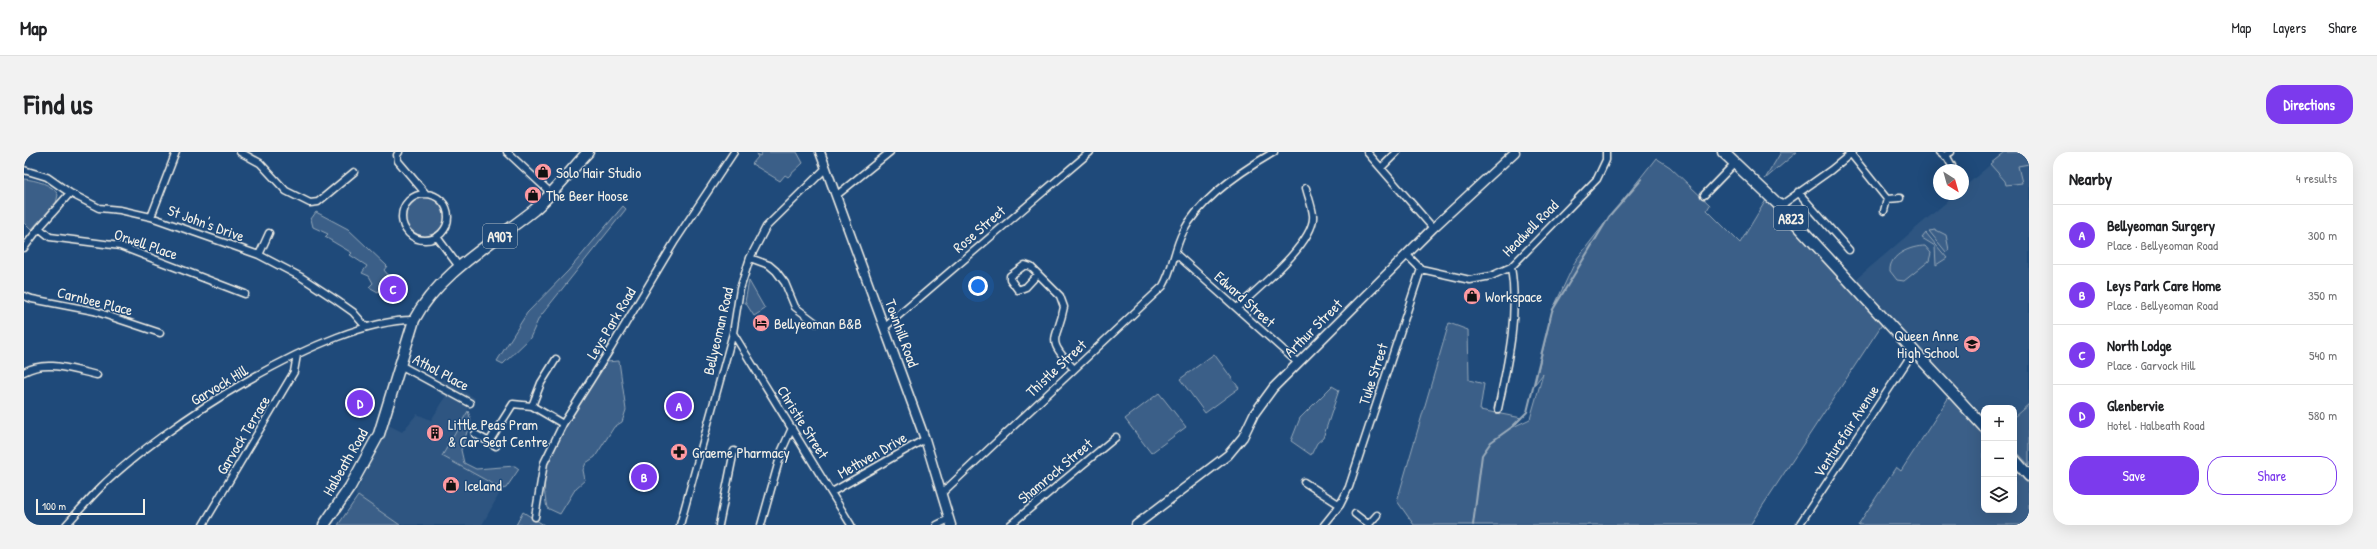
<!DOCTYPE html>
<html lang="en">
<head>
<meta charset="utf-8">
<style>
  :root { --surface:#fff; --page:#f2f2f2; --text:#202124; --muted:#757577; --line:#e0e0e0; --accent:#7c3aed }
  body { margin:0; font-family:"Patrick Hand",sans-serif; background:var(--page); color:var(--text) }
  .controls { position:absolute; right:12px; bottom:12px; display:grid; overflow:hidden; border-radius:8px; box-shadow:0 4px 16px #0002 }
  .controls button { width:36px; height:36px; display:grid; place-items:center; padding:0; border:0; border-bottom:1px solid var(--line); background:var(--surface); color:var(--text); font:20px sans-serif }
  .compass { position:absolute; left:1909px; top:12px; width:36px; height:36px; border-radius:50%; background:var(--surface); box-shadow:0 4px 16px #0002; rotate:143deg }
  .scale { position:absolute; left:12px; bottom:10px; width:109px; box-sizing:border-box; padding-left:4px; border:2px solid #f4f1e8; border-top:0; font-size:11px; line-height:14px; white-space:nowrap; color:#f4f1e8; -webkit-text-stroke:3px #1f4a7a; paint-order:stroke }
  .you { position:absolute; left:954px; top:134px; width:14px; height:14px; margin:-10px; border:3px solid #fff; border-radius:50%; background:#1a73e8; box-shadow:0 0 0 6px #1a73e833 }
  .badge { display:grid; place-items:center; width:26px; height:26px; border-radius:50%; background:var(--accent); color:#fff; font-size:13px; font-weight:700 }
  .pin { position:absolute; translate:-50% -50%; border:2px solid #fff; box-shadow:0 1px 4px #0006 }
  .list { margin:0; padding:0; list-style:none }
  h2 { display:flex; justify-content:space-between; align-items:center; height:52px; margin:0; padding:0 16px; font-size:17px }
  h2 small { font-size:13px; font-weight:400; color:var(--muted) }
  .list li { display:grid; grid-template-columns:26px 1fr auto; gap:12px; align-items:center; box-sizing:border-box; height:60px; padding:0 16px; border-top:1px solid var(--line) }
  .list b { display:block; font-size:15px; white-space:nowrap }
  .list p { margin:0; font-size:13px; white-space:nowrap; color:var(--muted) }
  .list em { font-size:13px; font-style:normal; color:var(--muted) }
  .actions { display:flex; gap:8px; padding:12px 16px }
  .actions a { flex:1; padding:9px 0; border:1px solid var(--accent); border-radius:16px; text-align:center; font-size:14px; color:var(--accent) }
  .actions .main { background:var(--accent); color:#fff }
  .icon { flex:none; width:22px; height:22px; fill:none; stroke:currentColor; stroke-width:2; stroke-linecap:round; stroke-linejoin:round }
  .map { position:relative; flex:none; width:2005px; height:373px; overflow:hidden; border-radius:16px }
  header { display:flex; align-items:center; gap:24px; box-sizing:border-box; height:56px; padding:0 20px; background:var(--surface); border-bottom:1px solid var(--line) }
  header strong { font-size:19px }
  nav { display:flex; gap:22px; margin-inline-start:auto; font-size:14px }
  .intro { display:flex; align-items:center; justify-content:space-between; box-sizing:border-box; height:96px; padding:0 24px }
  h1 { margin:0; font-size:28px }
  .button { padding:10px 18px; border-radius:16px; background:var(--accent); color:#fff; font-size:14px; font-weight:700 }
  main { display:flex; gap:24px; padding:0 24px }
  aside { flex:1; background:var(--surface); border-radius:16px; box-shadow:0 4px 16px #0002 }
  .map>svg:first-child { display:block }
</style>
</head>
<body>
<header>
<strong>Map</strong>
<nav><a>Map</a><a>Layers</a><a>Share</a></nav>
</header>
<div class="intro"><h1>Find us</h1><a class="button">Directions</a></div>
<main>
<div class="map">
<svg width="2005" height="373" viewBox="0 0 2005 373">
  <rect width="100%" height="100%" fill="#1f4a7a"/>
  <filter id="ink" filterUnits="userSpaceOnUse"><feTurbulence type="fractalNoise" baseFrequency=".025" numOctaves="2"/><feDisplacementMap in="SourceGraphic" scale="8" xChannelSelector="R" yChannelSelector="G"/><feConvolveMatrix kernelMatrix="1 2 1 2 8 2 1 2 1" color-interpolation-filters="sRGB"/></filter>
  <g filter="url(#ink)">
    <path fill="#2d5581" d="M 1981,0 L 2005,0 L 2005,313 L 1990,297 L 1990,256 L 1960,256 L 1960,264 L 1831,128 L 1932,42 L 1939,42 L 1939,36 Z
      M 419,227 L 451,246 L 418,303 L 478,337 L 458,373 L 376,373 L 331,343 L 364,273 L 378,280 L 393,262 L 407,268 L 422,245 L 412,239 Z"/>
    <path fill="#3a5f88" stroke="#97a8b8" d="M 738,0 L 773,0 L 779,11 L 764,25 L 761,23 L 756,29 L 728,12 L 734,5 L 732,2 L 736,4 Z
      M 1757,0 L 1773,0 L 1741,27 Z
      M 1981,0 L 2005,0 L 2005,12 L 1994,14 L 1998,31 L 1982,33 L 1981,29 L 1966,12 Z
      M 1632,6 L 1646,15 L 1686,53 L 1683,58 L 1716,91 L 1742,48 L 1859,171 L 1726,373 L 1390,373 L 1373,349 L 1425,171 L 1444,178 L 1445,228 L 1460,232 L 1456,258 L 1498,266 L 1489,275 L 1506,267 L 1519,222 L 1511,232 L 1528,159 L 1552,108 Z
      M 0,27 C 11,28 29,32 34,43 L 32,51 L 7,78 L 0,71 Z
      M381 65a20 20 0 1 1 40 0a20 20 0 1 1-40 0Z
      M 599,54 L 602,57 L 515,166 L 506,186 L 479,212 L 473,209 L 503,161 L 544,119 Z
      M 292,60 L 324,77 L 363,114 L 360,118 L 365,124 L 354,140 L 345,135 L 349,131 L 345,124 L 338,121 L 343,114 L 326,103 L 328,101 L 301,85 L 304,82 L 289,75 L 287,67 Z
      M 1912,78 L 1922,83 L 1925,98 L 1922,100 L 1905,79 Z
      M 1902,81 L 1923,106 L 1912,113 L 1911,94 L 1898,86 Z
      M 1901,94 L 1907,101 L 1905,109 L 1880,129 L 1873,128 L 1866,119 C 1865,102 1888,94 1901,94 Z
      M 725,129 L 741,157 L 730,164 L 721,150 Z
      M 1190,202 L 1215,236 L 1181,261 L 1156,227 Z
      M 595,209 L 602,258 L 598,270 L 590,275 L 571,305 L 562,311 L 559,318 L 561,328 L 552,336 L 536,362 L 523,356 C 520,341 518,324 523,310 C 536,274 562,242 582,210 Z
      M 1308,234 L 1315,238 L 1299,286 L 1293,291 L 1287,303 L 1267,289 L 1276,266 Z
      M 1135,241 L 1162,275 L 1127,301 L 1101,267 Z
      M 1925,245 L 1960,283 L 1960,358 L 1990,358 L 1990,316 L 2005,333 L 2005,373 L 1834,373 L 1872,315 L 1877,319 Z
      M 2005,252 L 2005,313 L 1990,297 L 1990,265 Z
      M 444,259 L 447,268 L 437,298 L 440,311 L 452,317 L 491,314 L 495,317 L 482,336 L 478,337 L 418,304 Z
      M 334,344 L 376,373 L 314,373 Z
      M 499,360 L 520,373 L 492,373 Z"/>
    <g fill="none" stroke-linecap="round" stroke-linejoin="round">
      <path stroke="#9cacbb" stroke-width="2" d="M 1449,373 L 1458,303 L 1467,290 L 1488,275 L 1503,260 L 1528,159 L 1585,65 L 1618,27"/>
      <defs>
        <path id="minor" d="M 216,0 L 236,11 L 262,39 L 286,51 L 294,50 L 330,20
          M 375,0 L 373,3 L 374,9 L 402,42
          M 483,0 L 527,41
          M 1343,0 L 1409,76
          M 1915,0 L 1920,4 L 1927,0
          M 1827,2 L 1863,47
          M 1922,3 L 1928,14
          M 1357,16 L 1373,0
          M 0,18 L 23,25 L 46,41 L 75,56 L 96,58 L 127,65 L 235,103 L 277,125 L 312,148 L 329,160 L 342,175
          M 1774,40 L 1825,98
          M378 65a23 23 0 1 1 46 0a23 23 0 1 1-46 0Z
          M 813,43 L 866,0
          M 1680,43 L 1711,11
          M 1756,54 L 1807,18 L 1829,0
          M 1860,59 L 1863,47 L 1876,46
          M 127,65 L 152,0
          M 15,76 L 26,85 L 96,94 L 221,142
          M 413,85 L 436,116
          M 0,96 L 15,76 L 46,41
          M 1152,102 L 1274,211
          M 235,103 L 245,81
          M 726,106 L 745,113 L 752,119 L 761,131 L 771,155 L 792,171
          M 1397,117 L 1446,128 L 1467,124 L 1487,115 L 1573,27 L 1582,8 L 1582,0
          M 1014,122 L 1007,115 L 1001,113 L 986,124 L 986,127 L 994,138 L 1002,135 L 1014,122 L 1036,144 L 1040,155 C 1033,191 1020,185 1050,217
          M 0,144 L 8,147 L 70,159 L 136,181
          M 1213,156 C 1232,138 1292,90 1289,63 C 1288,54 1284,44 1282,36
          M 861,175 L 1066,0
          M 709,181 L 827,373
          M 376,213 L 446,251
          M 0,220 C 22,207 49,218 73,223
          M 508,254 L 517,231 L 532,207
          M 1474,257 C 1484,210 1495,163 1487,115
          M 451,282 L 472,294
          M 465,290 L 489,252 L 508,254 L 539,272
          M 1280,330 L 1316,353
          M 808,340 L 901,287
          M 918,341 L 1139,134 C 1149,117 1150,97 1159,80 C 1176,47 1219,18 1250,0
          M 1331,362 L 1345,373
          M 511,365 L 520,311 L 539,272 L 587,196 L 651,89 L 710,0
          M 1345,372 L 1353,363
          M 42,373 C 54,360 65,347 77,335 C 139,274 303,167 390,168
          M 179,373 L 270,220 L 273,203
          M 656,373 L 709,181 L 716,137 L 726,106 L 742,75 L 802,16
          M 695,373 L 710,299
          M 737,373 L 758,298 L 768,276
          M 913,373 L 925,367
          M 986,373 L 1092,285
          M 1300,373 L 1316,353 L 1325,335 L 1397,117 L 1383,103
          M 1775,373 L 1890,199"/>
        <path id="tertiary" d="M 796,0 L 901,287 L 927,373
          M 1112,373 L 1204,303 L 1219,285 L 1230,262 L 1249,236 L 1409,76 L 1491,0"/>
        <path id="primary" d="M 1699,0 L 1756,54 L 1960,275
          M 1990,307 L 2005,324
          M 300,373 L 326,335 L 355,282 L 390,168 C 414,122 470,90 510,58 C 530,41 546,19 564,0"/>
      </defs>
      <use href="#minor" stroke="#f4f1e8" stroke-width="9"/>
      <use href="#tertiary" stroke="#f4f1e8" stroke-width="11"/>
      <use href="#primary" stroke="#f4f1e8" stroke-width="13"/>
      <use href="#minor" stroke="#1f4a7a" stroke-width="6"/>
      <use href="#tertiary" stroke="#1f4a7a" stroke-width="8"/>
      <use href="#primary" stroke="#1f4a7a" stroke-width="10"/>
    </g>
  </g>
  <defs>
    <symbol id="shop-disc" viewBox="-11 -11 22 22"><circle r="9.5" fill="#ff9aa2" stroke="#1f4a7a"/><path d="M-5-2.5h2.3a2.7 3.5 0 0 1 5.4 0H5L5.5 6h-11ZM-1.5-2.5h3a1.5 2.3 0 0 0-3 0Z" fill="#111"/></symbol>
    <symbol id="hotel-disc" viewBox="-11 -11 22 22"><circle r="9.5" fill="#ff9aa2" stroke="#1f4a7a"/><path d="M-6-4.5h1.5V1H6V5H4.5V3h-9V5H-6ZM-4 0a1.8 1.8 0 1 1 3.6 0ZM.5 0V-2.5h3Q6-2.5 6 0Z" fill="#111"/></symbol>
    <symbol id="school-disc" viewBox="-11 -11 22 22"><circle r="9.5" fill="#ff9aa2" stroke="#1f4a7a"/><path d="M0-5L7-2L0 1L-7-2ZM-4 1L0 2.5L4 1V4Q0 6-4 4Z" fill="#111"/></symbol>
    <symbol id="building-disc" viewBox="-11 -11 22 22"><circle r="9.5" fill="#ff9aa2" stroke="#1f4a7a"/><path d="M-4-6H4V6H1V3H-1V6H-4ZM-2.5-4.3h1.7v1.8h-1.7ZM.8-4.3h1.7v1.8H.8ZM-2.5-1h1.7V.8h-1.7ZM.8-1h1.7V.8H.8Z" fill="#111"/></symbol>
    <symbol id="pharmacy-disc" viewBox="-11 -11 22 22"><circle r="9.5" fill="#ff9aa2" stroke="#1f4a7a"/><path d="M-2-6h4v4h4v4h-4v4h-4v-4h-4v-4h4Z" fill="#111"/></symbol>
  </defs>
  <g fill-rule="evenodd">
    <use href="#shop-disc" x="509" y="10" width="20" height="20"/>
    <use href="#shop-disc" x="499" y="33" width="20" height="20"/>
    <use href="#shop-disc" x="1438" y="134" width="20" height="20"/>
    <use href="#hotel-disc" x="727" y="161" width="20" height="20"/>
    <use href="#school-disc" x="1938" y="182" width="20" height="20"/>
    <use href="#building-disc" x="401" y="271" width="20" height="20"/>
    <use href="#pharmacy-disc" x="645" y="290" width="20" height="20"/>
    <use href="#shop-disc" x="417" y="323" width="20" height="20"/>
  </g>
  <g text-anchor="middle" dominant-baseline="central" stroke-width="3" stroke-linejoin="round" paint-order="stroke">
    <g fill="#1f4a7a" stroke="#b4bfc7" stroke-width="1">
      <rect x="1750" y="54" width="34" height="24" rx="3"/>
      <rect x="459" y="72" width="34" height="24" rx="3"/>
    </g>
    <g font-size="14" font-weight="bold" fill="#f4f1e8">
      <text x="1767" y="66">A823</text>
      <text x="476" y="84">A907</text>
    </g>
    <g font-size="15" fill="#f4f1e8" stroke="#1f4a7a" text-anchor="start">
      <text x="532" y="20">Solo Hair Studio</text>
      <text x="522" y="43">The Beer Hoose</text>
      <text x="1461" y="144">Workspace</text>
      <text x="750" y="171">Bellyeoman B&amp;B</text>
      <text x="1935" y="183" text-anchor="end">Queen Anne<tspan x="1935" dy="17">High School</tspan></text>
      <text x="424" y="272">Little Peas Pram<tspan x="424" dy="17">&amp; Car Seat Centre</tspan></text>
      <text x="668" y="300">Graeme Pharmacy</text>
      <text x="440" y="333">Iceland</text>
    </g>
    <g font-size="15" fill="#f4f1e8" stroke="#1f4a7a">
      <text transform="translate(182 71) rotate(20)">St John's Drive</text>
      <text transform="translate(1506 76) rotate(-45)">Headwell Road</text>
      <text transform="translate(955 77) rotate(-41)">Rose Street</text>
      <text transform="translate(122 92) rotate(19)">Orwell Place</text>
      <text transform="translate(1221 147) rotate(42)">Edward Street</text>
      <text transform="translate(71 149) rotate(14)">Carnbee Place</text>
      <text transform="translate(587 171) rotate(-59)">Leys Park Road</text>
      <text transform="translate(1289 176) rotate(-45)">Arthur Street</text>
      <text transform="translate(694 179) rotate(-77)">Bellyeoman Road</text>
      <text transform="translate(878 181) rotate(70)">Townhill Road</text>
      <text transform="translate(1032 216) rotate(-43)">Thistle Street</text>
      <text transform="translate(417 220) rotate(28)">Athol Place</text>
      <text transform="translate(1349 222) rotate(-72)">Tuke Street</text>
      <text transform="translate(195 233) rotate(-31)">Garvock Hill</text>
      <text transform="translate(779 270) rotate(58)">Christie Street</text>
      <text transform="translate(1822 279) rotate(-57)">Venturefair Avenue</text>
      <text transform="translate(219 283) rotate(-59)">Garvock Terrace</text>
      <text transform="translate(848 303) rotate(-30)">Methven Drive</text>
      <text transform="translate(321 310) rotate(-60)">Halbeath Road</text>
      <text transform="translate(1031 319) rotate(-40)">Shamrock Street</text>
    </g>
  </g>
</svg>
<div class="controls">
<button>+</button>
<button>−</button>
<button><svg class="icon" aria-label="layers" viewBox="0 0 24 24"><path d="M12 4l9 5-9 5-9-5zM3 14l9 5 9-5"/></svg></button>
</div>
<svg class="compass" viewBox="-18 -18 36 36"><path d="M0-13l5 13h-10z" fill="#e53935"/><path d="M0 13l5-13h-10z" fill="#757577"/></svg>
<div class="scale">100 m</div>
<div class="you"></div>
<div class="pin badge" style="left:655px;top:254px">A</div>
<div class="pin badge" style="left:620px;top:325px">B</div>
<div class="pin badge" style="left:369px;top:137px">C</div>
<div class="pin badge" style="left:336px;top:251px">D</div>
</div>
<aside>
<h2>Nearby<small>4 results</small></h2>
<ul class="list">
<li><span class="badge">A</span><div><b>Bellyeoman Surgery</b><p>Place · Bellyeoman Road</p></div><em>300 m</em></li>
<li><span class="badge">B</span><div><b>Leys Park Care Home</b><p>Place · Bellyeoman Road</p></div><em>350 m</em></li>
<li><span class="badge">C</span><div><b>North Lodge</b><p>Place · Garvock Hill</p></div><em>540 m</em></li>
<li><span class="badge">D</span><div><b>Glenbervie</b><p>Hotel · Halbeath Road</p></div><em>580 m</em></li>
</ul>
<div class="actions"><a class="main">Save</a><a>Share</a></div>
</aside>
</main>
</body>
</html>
